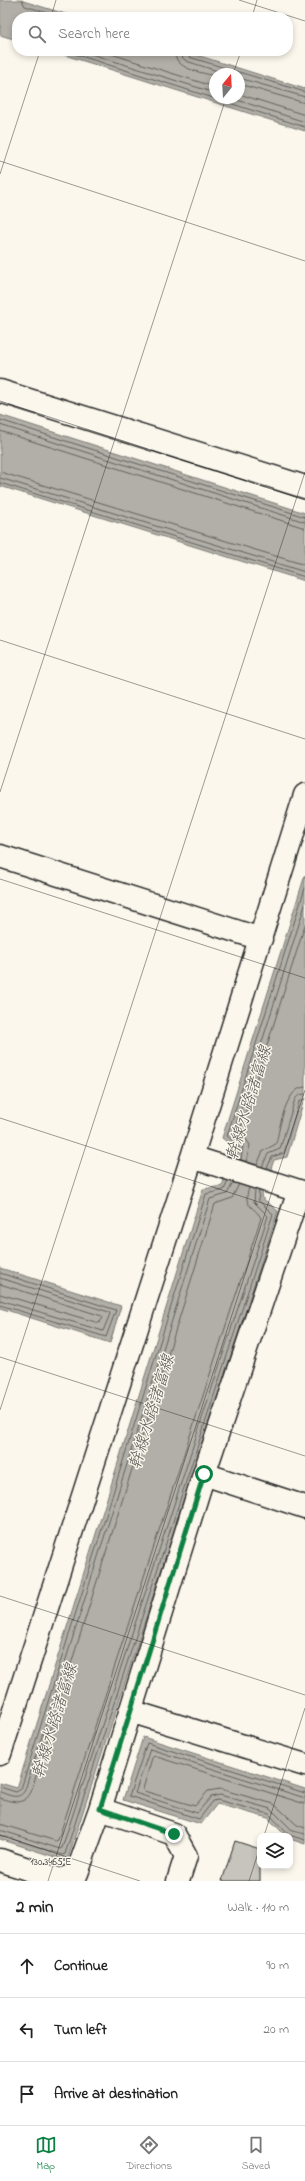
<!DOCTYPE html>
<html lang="en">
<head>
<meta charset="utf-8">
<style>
  :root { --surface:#fff; --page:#f6f6f6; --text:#222; --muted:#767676; --line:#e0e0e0; --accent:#0b8043 }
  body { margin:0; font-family:"Indie Flower","Klee One",sans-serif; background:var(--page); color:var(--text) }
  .controls { position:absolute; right:12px; bottom:12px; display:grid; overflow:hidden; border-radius:8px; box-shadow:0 2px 6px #0003 }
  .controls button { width:36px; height:36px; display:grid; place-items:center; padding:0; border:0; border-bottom:1px solid var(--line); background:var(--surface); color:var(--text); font:20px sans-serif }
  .compass { position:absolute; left:209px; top:68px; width:36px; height:36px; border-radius:50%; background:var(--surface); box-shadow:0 2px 6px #0003; rotate:18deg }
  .stop { position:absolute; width:12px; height:12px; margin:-9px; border:3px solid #0b8043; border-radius:50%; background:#fff }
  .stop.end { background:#0b8043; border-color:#fff; box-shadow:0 1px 4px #0008 }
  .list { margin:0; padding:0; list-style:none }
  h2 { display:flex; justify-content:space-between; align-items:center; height:52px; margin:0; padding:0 16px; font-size:17px }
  h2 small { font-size:13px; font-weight:400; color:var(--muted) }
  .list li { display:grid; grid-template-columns:26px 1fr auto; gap:12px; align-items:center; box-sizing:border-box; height:64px; padding:0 16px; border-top:1px solid var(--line) }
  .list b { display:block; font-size:15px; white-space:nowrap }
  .list em { font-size:13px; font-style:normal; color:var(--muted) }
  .icon { flex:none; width:22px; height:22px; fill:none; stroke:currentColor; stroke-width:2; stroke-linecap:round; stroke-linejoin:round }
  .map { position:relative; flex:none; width:305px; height:1881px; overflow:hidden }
  .search { position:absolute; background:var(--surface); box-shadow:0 2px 6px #0003; left:12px; right:12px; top:12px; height:44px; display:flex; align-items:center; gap:10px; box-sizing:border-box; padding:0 14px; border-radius:16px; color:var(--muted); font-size:15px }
  .sheet { height:244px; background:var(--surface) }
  nav { display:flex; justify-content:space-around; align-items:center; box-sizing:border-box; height:56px; border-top:1px solid var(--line); background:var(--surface); font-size:11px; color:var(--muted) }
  nav a { display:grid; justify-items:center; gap:2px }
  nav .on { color:var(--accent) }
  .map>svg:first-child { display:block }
</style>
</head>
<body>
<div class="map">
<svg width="305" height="1881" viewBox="0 0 305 1881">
  <rect width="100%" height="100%" fill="#fbf7ec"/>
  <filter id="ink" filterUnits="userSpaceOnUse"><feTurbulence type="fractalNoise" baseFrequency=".025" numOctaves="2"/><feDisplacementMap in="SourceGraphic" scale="8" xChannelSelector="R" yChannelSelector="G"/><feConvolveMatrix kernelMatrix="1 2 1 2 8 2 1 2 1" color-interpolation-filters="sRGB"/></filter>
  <g filter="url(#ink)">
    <path fill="#b1afa7" stroke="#7b7a75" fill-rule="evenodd" d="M 0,0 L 20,0 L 75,17 L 17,17 L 17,40 L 0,35 Z
      M 52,51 L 184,51 L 305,89 L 305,131 ZM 215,74 L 239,74 L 239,98 L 215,98 Z
      M 0,415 L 305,513 L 305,581 L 0,486 Z
      M 305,875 L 305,1096 L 287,1157 L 274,1160 L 261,1197 L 278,1211 L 67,1861 L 0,1839 L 0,1783 L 17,1788 L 203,1189 L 222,1186 L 235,1148 L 222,1138 Z
      M 0,1268 L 121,1306 L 110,1343 L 0,1308 Z
      M 143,1737 L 305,1789 L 305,1844 L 290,1839 L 290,1836 L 286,1836 L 268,1818 L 217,1804 L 201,1824 L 123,1800 Z"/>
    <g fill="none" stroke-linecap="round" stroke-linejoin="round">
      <path stroke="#61605d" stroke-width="1" d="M 22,0 L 25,6 L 61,17
        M 65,51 L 305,127
        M 82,51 L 215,93
        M 102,51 L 215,87
        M 174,51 C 175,70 201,72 215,76
        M 180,51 L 182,57 L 186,61 L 227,74
        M 185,51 L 189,57 L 305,92
        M 239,78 L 305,97
        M 239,84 L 305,103
        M 239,94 L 305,115
        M 231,98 L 305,122
        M 0,420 L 305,517
        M 0,425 L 305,522
        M 0,431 L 305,528
        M 0,472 L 305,565
        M 0,478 L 305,572
        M 0,483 L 305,577
        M 236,1158 L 239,1146 L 227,1136 L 305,888
        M 241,1160 L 243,1145 L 233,1134 L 305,905
        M 246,1162 L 250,1145 L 240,1131 L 305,925
        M 257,1165 L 263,1151 L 276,1144 C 280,1127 285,1088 305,1087
        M 262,1167 L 268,1154 L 280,1149 L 295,1099 L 299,1095 L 305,1094
        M 267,1168 L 272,1157 L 284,1153 L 299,1102 L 305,1099
        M 0,1273 L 116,1310 L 106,1337 L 0,1305
        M 0,1278 L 109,1312 L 110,1314 L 103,1331 L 0,1300
        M 0,1284 L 102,1316 L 103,1318 L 99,1323 L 0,1294
        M 0,1787 L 16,1792 L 21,1789 L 206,1194 L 224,1190 L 228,1181
        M 0,1792 C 9,1795 19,1801 25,1790 L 210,1199 L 227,1194 L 233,1183
        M 305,1793 L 147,1743 L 129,1796 L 199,1819 L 213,1801 L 218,1800 L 269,1814 L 289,1835 L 305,1840
        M 0,1798 C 12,1802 24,1806 31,1792 L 215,1204 L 232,1198 L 239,1184
        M 305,1798 L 150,1749 L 135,1793 L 197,1813 L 211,1797 L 220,1795 L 271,1809 L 293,1831 L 305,1834
        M 305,1804 L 154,1756 L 152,1758 L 143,1789 L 144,1791 L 195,1806 L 208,1791 L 220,1789 L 274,1804 L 297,1825 L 305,1828
        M 0,1824 L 56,1841 L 58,1840 L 261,1218 C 254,1205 242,1208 249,1188
        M 0,1830 L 60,1849 L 62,1848 L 268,1216 L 254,1202 L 255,1190
        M 0,1835 L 63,1855 L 65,1854 L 273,1214 L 258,1200 L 259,1191"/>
    </g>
    <path fill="#c7c4bc" stroke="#2b2b2b" d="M 235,1841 L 260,1849 L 260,1881 L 222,1881 Z"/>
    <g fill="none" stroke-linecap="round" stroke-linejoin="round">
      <defs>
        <path id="street" d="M 0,391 L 305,487
          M 0,856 L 261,939
          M 192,1157 L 305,1193
          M 204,1474 L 305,1507
          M 130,1711 L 305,1765
          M 0,1754 L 192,1157 L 305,795
          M 100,1809 L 174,1834 L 186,1856 L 178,1881
          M 0,1860 L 61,1880 L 77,1873 L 100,1809 L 204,1474 L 299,1191"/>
      </defs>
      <use href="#street" stroke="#2b2b2b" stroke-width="25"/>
      <use href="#street" stroke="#fbf7ec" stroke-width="22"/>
    </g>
  </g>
  <g fill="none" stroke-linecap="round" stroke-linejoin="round" filter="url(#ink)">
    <path stroke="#0b8043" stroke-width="5" d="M 174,1834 L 100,1809 L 204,1474"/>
  </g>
  <path fill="none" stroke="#2b2b2b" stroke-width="1" stroke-opacity="0.45" d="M 239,0 L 305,21M 51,17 L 56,0M 252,17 L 257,0M 233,74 L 241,51M 0,161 L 305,261M 0,174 L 40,51M 0,401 L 305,500M 0,640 L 305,739M 0,792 L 226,98M 0,879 L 305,978M 0,1118 L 305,1217M 0,1357 L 305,1456M 0,1410 L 305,472M 0,1596 L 305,1695M 0,1835 L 140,1881M 264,1836 L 305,1708M 48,1881 L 305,1090M 249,1881 L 260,1847"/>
  <g text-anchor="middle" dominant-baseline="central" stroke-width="3" stroke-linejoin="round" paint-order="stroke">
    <g font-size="17" font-style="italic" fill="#5a5956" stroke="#fbf7ec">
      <text transform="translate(249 1103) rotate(-73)">幹線水路諸富線</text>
      <text transform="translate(152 1412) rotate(-73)">幹線水路諸富線</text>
      <text transform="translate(55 1721) rotate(-73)">幹線水路諸富線</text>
    </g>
  </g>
  <g font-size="10" text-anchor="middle" fill="#2b2b2b" stroke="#fbf7ec" stroke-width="3" stroke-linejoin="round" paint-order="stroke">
    <text x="51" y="1865">130.3465°E</text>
  </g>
</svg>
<div class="controls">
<button><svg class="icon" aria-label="layers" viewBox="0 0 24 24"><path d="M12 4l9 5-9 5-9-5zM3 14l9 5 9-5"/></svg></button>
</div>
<svg class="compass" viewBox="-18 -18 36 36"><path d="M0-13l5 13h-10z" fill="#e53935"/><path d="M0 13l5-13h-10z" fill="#767676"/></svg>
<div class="stop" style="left:204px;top:1474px"></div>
<div class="stop end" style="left:174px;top:1834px"></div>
<div class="search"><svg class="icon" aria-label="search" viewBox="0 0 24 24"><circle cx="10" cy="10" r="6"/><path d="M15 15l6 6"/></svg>Search here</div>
</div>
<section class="sheet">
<h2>2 min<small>Walk · 110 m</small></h2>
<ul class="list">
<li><svg class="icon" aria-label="ahead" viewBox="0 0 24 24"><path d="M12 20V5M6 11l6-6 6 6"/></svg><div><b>Continue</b></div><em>90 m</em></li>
<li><svg class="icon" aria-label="left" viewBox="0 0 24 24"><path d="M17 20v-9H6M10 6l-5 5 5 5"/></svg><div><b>Turn left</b></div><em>20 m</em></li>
<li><svg class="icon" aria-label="arrive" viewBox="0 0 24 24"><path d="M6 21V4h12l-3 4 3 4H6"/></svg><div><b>Arrive at destination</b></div></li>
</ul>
</section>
<nav>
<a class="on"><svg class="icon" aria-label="map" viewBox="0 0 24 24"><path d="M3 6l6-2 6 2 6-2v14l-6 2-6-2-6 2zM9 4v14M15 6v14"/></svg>Map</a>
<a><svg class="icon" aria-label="directions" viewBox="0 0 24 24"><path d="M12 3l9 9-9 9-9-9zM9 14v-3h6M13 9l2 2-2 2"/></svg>Directions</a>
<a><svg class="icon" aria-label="saved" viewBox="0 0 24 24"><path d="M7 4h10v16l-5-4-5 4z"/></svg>Saved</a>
</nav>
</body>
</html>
